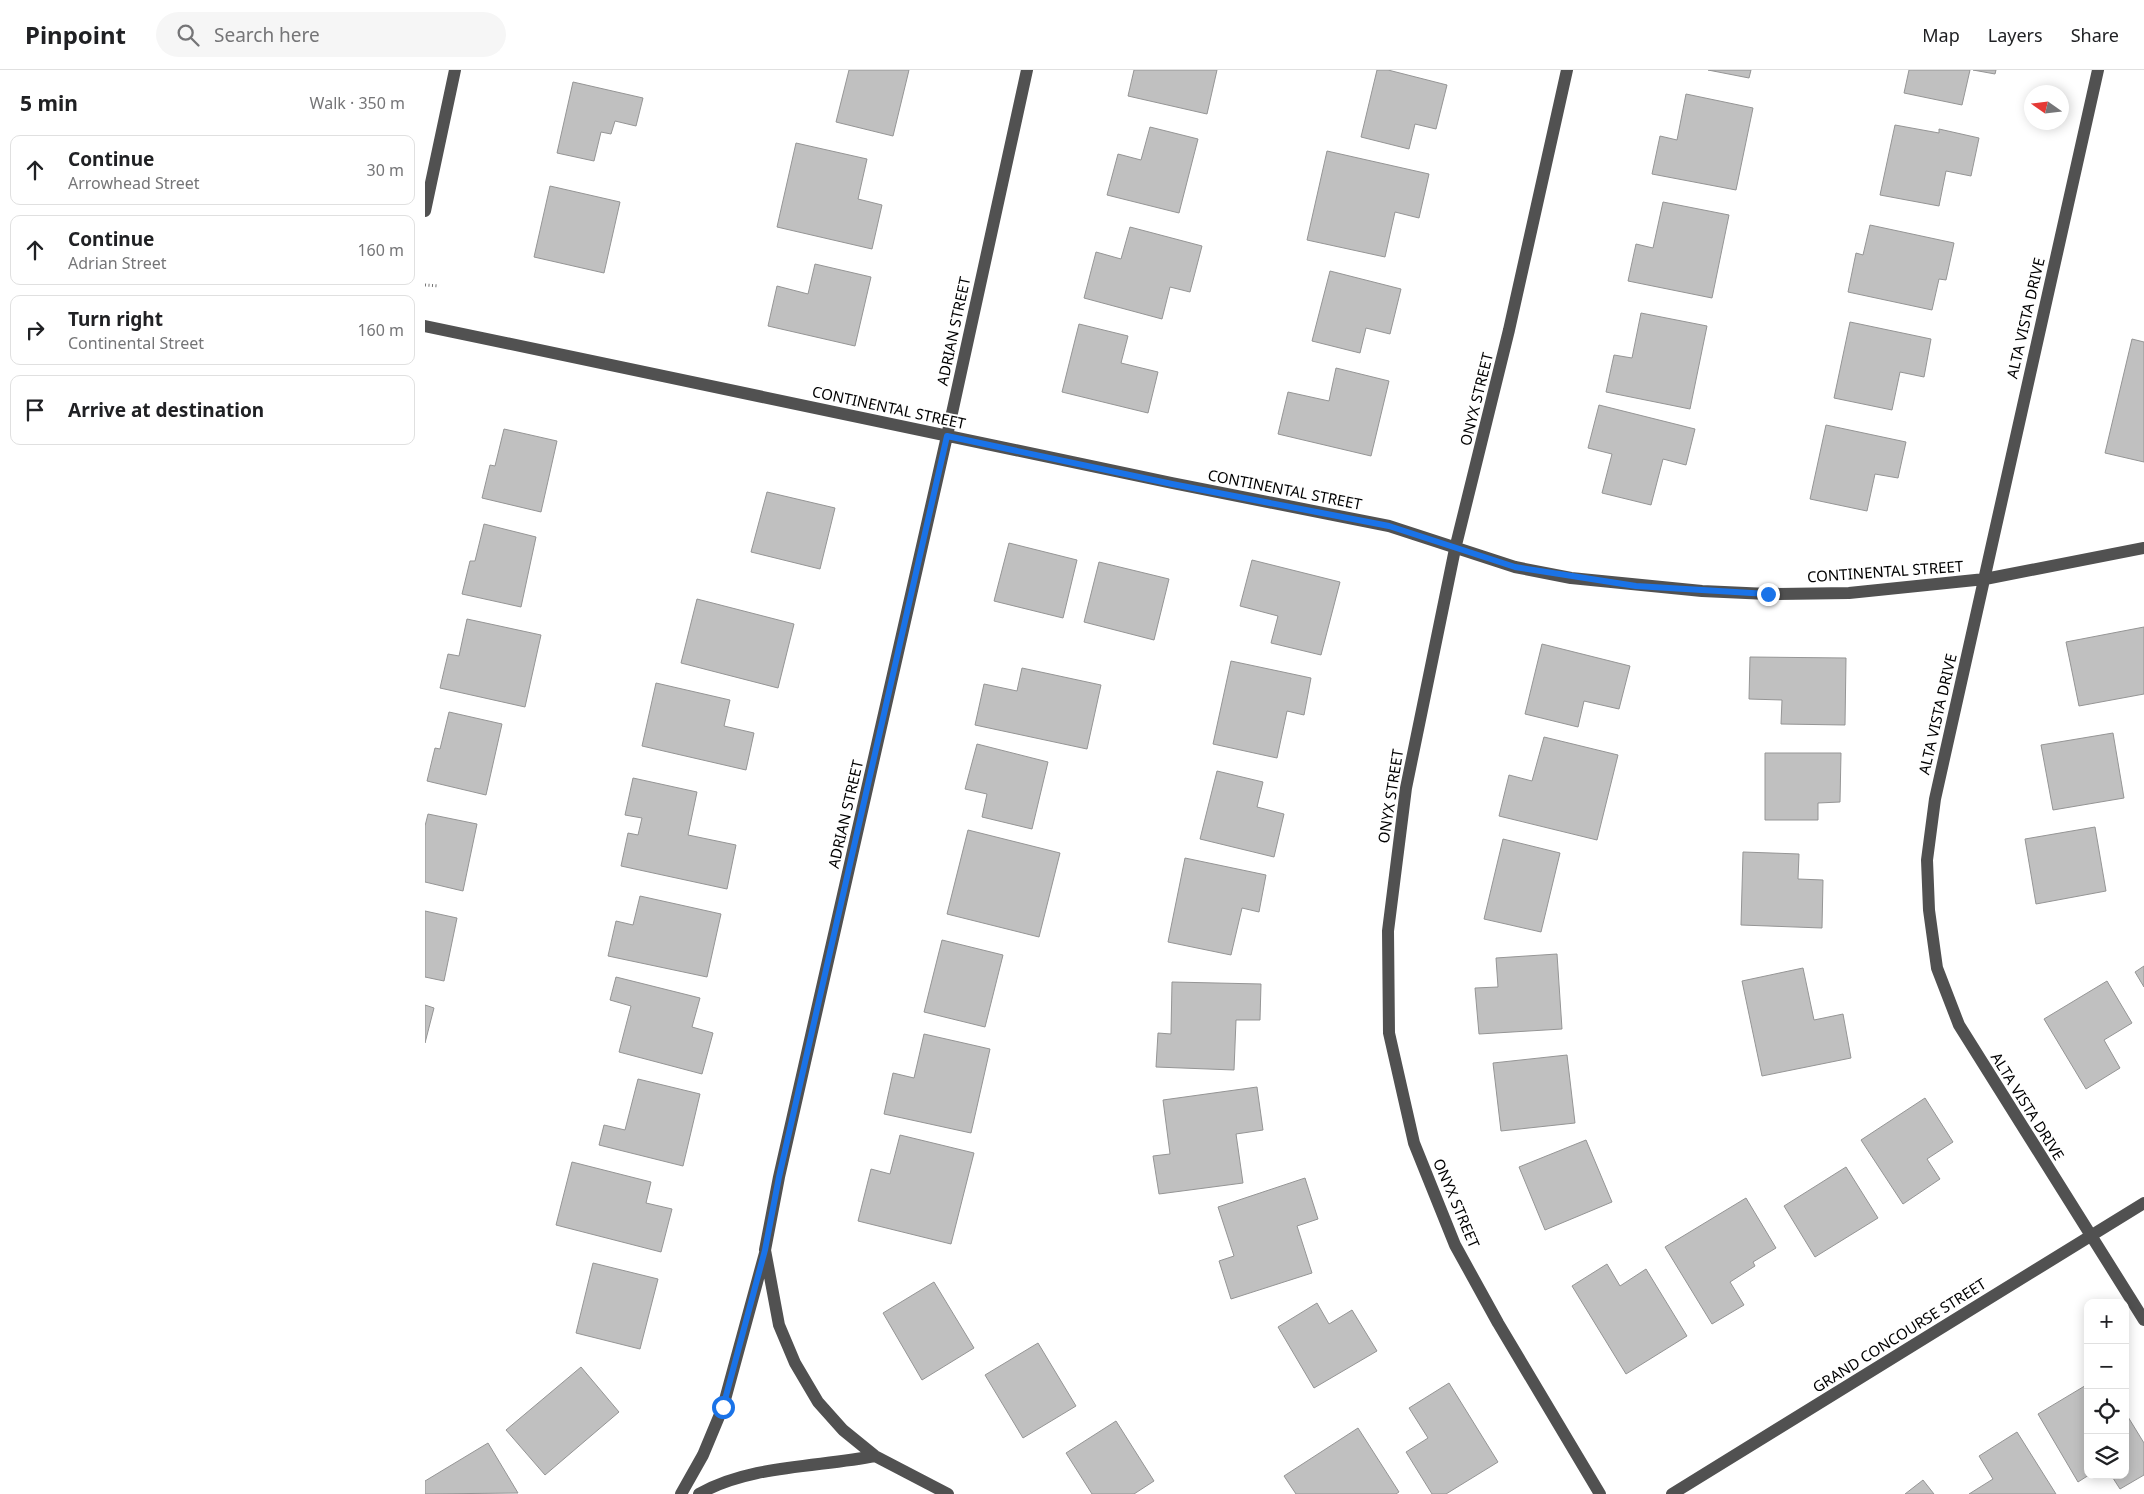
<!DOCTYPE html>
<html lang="en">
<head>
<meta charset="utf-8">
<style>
  :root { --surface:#fff; --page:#f6f6f6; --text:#202124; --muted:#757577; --line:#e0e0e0 }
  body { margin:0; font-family:"Noto Sans",sans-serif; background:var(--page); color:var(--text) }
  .controls { position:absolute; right:15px; bottom:15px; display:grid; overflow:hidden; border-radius:10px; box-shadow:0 2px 12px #0003 }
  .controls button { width:45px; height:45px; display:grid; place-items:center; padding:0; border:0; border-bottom:1px solid var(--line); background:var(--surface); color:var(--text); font:25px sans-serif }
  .compass { position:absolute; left:1599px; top:15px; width:45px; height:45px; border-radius:50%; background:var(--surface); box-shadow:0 2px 12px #0003; rotate:284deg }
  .stop { position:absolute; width:15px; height:15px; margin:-11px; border:4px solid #1a73e8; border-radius:50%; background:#fff }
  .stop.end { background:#1a73e8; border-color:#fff; box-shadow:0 1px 5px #0008 }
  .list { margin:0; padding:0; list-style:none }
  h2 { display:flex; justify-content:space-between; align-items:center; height:65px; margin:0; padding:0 20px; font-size:21px }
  h2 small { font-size:16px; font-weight:400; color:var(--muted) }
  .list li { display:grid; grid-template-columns:32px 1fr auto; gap:15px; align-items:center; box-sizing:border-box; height:70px; margin:0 10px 10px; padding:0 10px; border:1px solid var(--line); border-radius:10px }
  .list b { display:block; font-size:19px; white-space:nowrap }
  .list p { margin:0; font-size:16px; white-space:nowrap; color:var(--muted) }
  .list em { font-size:16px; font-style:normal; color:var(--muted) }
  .icon { flex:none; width:28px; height:28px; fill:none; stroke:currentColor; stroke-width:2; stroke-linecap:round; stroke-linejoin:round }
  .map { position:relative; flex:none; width:1719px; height:1424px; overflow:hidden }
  header { display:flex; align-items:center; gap:30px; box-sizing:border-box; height:70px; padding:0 25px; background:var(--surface); border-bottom:1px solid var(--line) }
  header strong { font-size:24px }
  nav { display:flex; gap:28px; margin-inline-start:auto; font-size:18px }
  .search { width:350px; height:45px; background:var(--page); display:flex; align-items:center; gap:12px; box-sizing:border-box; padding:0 18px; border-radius:28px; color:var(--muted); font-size:19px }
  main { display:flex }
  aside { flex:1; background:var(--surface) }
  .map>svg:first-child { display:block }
</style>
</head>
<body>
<header>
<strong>Pinpoint</strong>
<div class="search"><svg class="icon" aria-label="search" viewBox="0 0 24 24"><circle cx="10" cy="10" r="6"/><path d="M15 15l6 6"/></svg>Search here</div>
<nav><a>Map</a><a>Layers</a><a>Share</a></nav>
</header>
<main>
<aside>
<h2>5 min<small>Walk · 350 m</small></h2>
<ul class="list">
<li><svg class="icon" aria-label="ahead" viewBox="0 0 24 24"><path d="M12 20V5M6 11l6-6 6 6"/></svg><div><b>Continue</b><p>Arrowhead Street</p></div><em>30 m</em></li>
<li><svg class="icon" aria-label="ahead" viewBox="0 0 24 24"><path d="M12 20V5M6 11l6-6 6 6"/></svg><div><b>Continue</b><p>Adrian Street</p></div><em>160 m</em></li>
<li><svg class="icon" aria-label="right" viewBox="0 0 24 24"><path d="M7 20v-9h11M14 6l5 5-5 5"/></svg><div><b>Turn right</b><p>Continental Street</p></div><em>160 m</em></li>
<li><svg class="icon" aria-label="arrive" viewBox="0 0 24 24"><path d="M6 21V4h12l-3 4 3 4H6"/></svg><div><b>Arrive at destination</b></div></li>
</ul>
</aside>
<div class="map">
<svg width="1719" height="1424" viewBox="0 0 1719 1424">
  <rect width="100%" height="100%" fill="#fff"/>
  <path fill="#c0c0c0" stroke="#959595" d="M 424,0 L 484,0 L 468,66 L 411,52 Z
    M 709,0 L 792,0 L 782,44 L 703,26 Z
    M 952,0 L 963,0 L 1022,15 L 1011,59 L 990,54 L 984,79 L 936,67 Z
    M 1283,0 L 1326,0 L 1324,8 Z
    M 1484,0 L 1545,0 L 1537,35 L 1479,23 Z
    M 1548,0 L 1571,0 L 1570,4 Z
    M 148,12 L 218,28 L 211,56 L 190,51 L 186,64 L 176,62 L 169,91 L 132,83 Z
    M 1261,24 L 1328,38 L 1311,120 L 1227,104 L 1235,66 L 1252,70 Z
    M 1470,55 L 1514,63 L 1514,59 L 1554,68 L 1546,106 L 1521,101 L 1514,136 L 1455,125 Z
    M 725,57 L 773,69 L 754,143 L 682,125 L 693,84 L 716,90 Z
    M 371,73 L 442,89 L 433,129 L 457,135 L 447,179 L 352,157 Z
    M 902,81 L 1004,104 L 994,148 L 970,142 L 960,187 L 882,170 Z
    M 125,116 L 195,132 L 179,203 L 109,187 Z
    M 1238,132 L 1304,145 L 1287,228 L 1203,211 L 1211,174 L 1228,178 Z
    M 1445,155 L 1529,173 L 1521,210 L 1514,209 L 1507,240 L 1423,222 L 1431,183 L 1438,185 Z
    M 705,157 L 777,176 L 765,222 L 745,217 L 737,249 L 659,228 L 671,182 L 696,189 Z
    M 390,194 L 446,207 L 430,276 L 343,256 L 352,216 L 383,224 Z
    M 905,201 L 976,219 L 965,264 L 941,258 L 935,283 L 887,271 Z
    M 1216,243 L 1282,256 L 1265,339 L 1181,322 L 1189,285 L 1207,288 Z
    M 1425,252 L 1506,269 L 1499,307 L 1475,302 L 1467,340 L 1409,328 Z
    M 654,254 L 703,266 L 696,293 L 733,302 L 723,343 L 637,322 Z
    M 1707,269 L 1719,272 L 1719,392 L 1680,383 Z
    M 911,298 L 964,311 L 946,386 L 853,364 L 863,322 L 904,331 Z
    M 1174,335 L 1270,359 L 1261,395 L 1238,389 L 1226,435 L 1177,423 L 1187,384 L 1163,378 Z
    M 1401,355 L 1481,372 L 1473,408 L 1450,404 L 1442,441 L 1385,429 Z
    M 79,359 L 132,371 L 116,442 L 57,428 L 65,395 L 70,396 Z
    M 342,422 L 410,438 L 395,499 L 326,482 Z
    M 59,454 L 111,467 L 96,537 L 37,524 L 45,491 L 50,491 Z
    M 584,473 L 652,490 L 638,548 L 569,531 Z
    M 827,490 L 915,512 L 896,585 L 846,573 L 853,546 L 815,536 Z
    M 674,492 L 744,509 L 729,570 L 659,552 Z
    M 272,529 L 369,554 L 353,618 L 256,593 Z
    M 42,549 L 116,565 L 100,637 L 15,618 L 23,584 L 34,586 Z
    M 1719,557 L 1719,624 L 1654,636 L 1641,572 Z
    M 1117,574 L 1205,596 L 1194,639 L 1159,631 L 1153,657 L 1100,644 Z
    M 1325,587 L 1421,588 L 1420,655 L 1356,654 L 1357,630 L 1324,629 Z
    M 806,591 L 886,608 L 879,645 L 862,641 L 852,688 L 788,674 Z
    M 597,598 L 676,615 L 662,679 L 550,655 L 559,614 L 592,621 Z
    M 231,613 L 305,630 L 299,656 L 329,663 L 321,700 L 217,676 Z
    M 24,642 L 77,654 L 61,725 L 2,711 L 10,678 L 15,679 Z
    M 1688,663 L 1699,728 L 1628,740 L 1616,675 Z
    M 1119,667 L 1193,685 L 1172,770 L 1074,746 L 1084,705 L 1107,711 Z
    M 552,674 L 623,692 L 607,759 L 557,747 L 562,724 L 540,719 Z
    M 1340,683 L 1416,683 L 1415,732 L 1393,733 L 1393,750 L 1340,750 Z
    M 792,701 L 838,712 L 832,737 L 859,744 L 849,787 L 775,769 Z
    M 208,708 L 272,722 L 263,765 L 311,775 L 302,819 L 196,796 L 203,763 L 213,765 L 217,748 L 200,745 Z
    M 3,744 L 52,754 L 38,821 L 0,812 L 0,756 Z
    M 1670,757 L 1681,821 L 1611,834 L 1600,769 Z
    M 543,760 L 635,783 L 614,867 L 522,844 Z
    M 1078,769 L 1135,783 L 1116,862 L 1059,849 Z
    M 1318,782 L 1374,784 L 1373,809 L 1398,810 L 1397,858 L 1316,855 Z
    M 760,788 L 841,805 L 834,842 L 817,838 L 806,885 L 743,872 Z
    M 215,826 L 296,844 L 282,907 L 183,886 L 191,851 L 208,855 Z
    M 0,841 L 32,848 L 19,911 L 0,907 Z
    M 517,870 L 578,885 L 560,957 L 499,942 Z
    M 1132,884 L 1137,959 L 1054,964 L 1050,918 L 1073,917 L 1071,888 Z
    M 1719,896 L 1719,917 L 1710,902 Z
    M 1378,898 L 1389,950 L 1418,944 L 1426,988 L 1337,1006 L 1317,911 Z
    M 191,907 L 275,928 L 267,957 L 288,963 L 277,1004 L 194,982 L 206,936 L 185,930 Z
    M 1682,911 L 1707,953 L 1679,970 L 1695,998 L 1661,1019 L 1619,949 Z
    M 747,912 L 836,914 L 835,950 L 811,950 L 809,1000 L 731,997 L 733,963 L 746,964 Z
    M 0,935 L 9,938 L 0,973 Z
    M 499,964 L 565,979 L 546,1063 L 459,1044 L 468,1003 L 489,1008 Z
    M 1142,985 L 1150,1053 L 1076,1061 L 1068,993 Z
    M 213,1009 L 275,1024 L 258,1096 L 174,1075 L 179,1055 L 200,1060 Z
    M 832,1017 L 838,1060 L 811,1064 L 818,1113 L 734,1124 L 728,1086 L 745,1084 L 738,1030 Z
    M 1500,1028 L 1528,1072 L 1502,1089 L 1515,1109 L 1478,1134 L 1436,1070 Z
    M 475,1065 L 549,1083 L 526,1174 L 433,1151 L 446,1099 L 465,1104 Z
    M 1161,1070 L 1187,1132 L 1120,1160 L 1094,1097 Z
    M 147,1092 L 226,1112 L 221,1133 L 247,1139 L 236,1182 L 131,1155 Z
    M 1421,1097 L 1453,1148 L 1390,1187 L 1359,1136 Z
    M 880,1108 L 893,1149 L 872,1156 L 887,1203 L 806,1229 L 794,1191 L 809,1186 L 793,1137 Z
    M 1321,1128 L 1351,1178 L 1328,1192 L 1330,1196 L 1305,1212 L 1319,1235 L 1287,1254 L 1240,1177 Z
    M 168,1193 L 233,1209 L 215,1279 L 151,1263 Z
    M 1182,1194 L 1195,1216 L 1221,1199 L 1262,1266 L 1201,1304 L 1147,1216 Z
    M 509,1212 L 549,1278 L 497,1310 L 458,1243 Z
    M 892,1233 L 904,1254 L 927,1240 L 952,1281 L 889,1318 L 853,1257 Z
    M 613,1273 L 651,1336 L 598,1368 L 560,1305 Z
    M 156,1297 L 194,1342 L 120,1405 L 81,1360 Z
    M 1024,1313 L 1073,1392 L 1021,1424 L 1007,1424 L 981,1382 L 1003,1368 L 984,1338 Z
    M 1663,1314 L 1664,1405 L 1653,1412 L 1613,1344 Z
    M 1700,1342 L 1719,1373 L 1719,1405 L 1695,1419 L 1686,1405 L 1700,1405 Z
    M 691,1351 L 729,1411 L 709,1424 L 667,1424 L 641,1383 Z
    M 933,1358 L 974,1422 L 971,1424 L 871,1424 L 859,1406 Z
    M 1592,1362 L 1631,1424 L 1544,1424 L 1568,1409 L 1554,1386 Z
    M 63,1373 L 93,1423 L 0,1424 L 0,1411 Z
    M 1498,1410 L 1509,1424 L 1480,1424 Z"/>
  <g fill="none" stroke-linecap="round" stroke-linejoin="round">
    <path stroke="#737373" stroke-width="3" stroke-dasharray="1 2.5" stroke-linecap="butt" d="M 0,215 L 14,216"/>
    <path stroke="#515151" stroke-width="12" d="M 1142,0 L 1084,260 L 1030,479 L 981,718 L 963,861 L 964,963 L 989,1073 L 1030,1175 L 1073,1253 L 1175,1424
      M 1673,0 L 1510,729 L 1502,790 L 1504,840 L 1512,898 L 1534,955 L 1719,1250
      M 0,141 L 30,0
      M 0,256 L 747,413 L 964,456 L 1090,497 L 1146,508 L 1277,521 L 1343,524 L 1424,523 L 1560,509 L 1719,478
      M 256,1424 L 278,1385 L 298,1337 L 340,1183
      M 274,1424 C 324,1395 394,1397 450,1386
      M 523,1424 L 450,1386 L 418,1360 L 393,1332 L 370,1293 L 354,1255 L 340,1180 L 354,1107 L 522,366 L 602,0
      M 1247,1424 L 1719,1133"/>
  </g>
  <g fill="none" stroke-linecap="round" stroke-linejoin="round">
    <path stroke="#1a73e8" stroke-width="6" d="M 298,1337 L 340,1180 L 354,1107 L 522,366 L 747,414 L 964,456 L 1090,497 L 1211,516 L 1343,524"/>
  </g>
  <g text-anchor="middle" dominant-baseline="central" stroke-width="4" stroke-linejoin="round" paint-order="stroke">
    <g font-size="15" fill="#000" stroke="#fff">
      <text transform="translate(1600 248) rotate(-77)">ALTA VISTA DRIVE</text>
      <text transform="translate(528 261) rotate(-78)">ADRIAN STREET</text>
      <text transform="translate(1051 329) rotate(-76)">ONYX STREET</text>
      <text transform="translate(464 337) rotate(12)">CONTINENTAL STREET</text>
      <text transform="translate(860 419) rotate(11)">CONTINENTAL STREET</text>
      <text transform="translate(1460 501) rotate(-4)">CONTINENTAL STREET</text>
      <text transform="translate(1512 644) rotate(-77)">ALTA VISTA DRIVE</text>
      <text transform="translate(965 726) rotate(-81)">ONYX STREET</text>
      <text transform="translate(420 744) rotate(-77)">ADRIAN STREET</text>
      <text transform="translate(1603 1036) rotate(58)">ALTA VISTA DRIVE</text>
      <text transform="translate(1032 1133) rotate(67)">ONYX STREET</text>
      <text transform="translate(1474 1265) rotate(-32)">GRAND CONCOURSE STREET</text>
    </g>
  </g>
</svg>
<div class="controls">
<button>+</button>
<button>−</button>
<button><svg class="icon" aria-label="locate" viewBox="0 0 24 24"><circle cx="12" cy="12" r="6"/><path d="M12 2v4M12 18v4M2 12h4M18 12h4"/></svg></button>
<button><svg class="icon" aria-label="layers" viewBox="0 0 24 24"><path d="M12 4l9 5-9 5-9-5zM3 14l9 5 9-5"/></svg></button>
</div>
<svg class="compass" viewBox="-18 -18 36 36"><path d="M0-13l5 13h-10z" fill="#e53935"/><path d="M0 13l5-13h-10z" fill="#757577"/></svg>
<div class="stop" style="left:298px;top:1337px"></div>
<div class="stop end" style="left:1343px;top:524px"></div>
</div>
</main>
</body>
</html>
